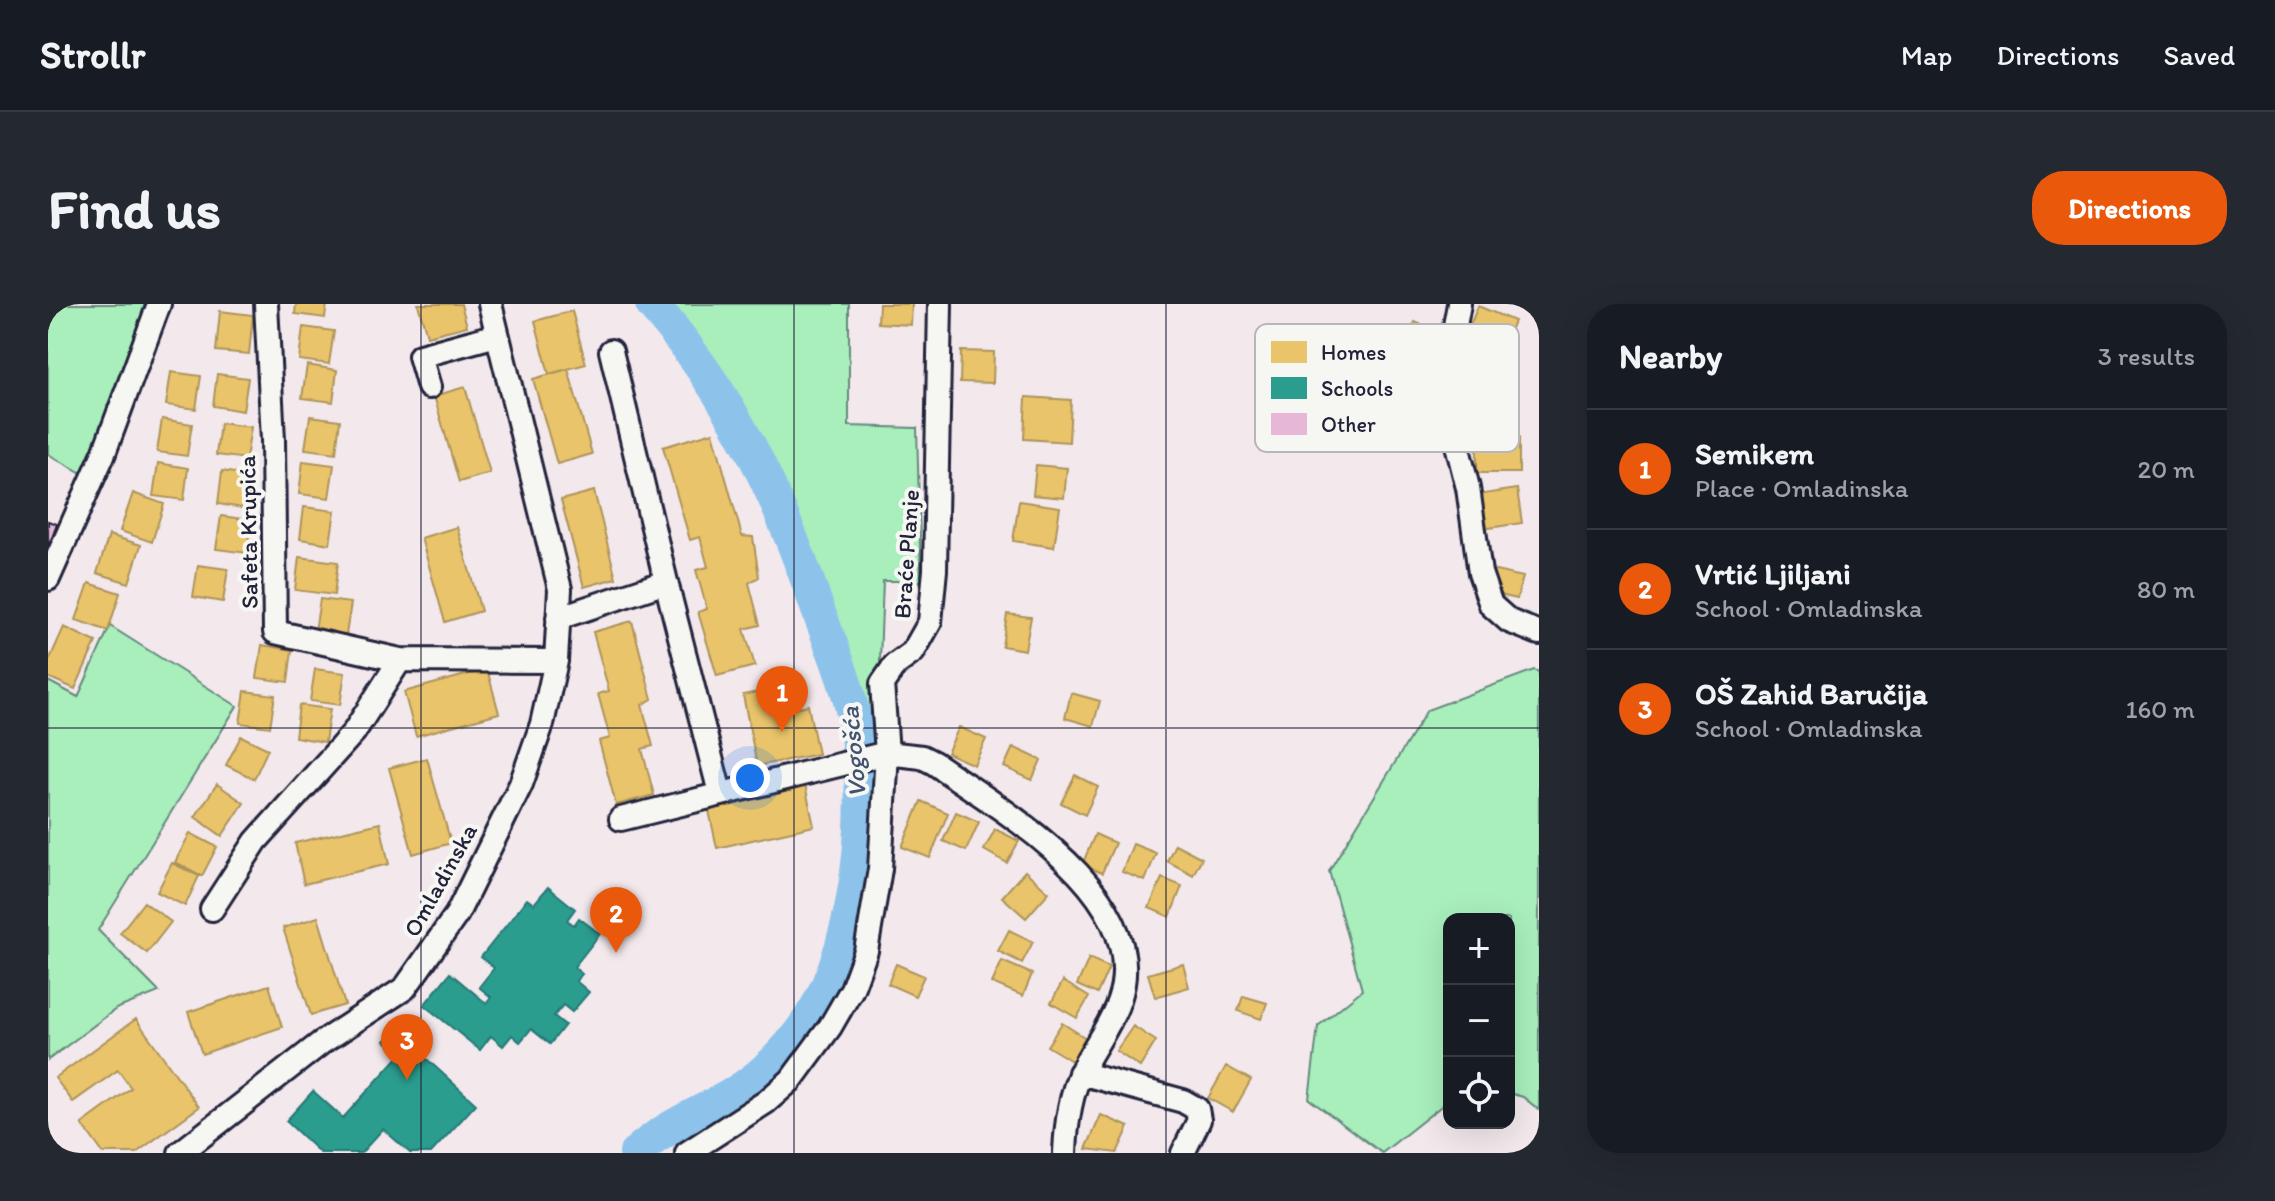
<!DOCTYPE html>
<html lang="en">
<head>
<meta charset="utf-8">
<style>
  :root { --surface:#171b24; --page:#242831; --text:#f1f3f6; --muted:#9ea1a6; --line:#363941; --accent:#ea580c }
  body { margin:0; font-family:Itim,sans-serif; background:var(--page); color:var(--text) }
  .controls { position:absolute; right:24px; bottom:24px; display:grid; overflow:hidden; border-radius:16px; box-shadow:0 8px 32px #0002 }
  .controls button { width:72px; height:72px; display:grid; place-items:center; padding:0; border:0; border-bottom:2px solid var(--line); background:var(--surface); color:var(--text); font:40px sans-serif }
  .you { position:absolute; left:702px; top:474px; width:28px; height:28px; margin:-20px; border:6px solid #fff; border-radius:50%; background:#1a73e8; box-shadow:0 0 0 12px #1a73e833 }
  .badge { display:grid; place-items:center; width:52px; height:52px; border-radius:50%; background:var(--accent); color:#fff; font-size:26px; font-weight:700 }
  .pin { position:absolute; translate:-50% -66px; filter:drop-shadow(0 2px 4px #0008) }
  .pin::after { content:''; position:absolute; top:42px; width:28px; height:24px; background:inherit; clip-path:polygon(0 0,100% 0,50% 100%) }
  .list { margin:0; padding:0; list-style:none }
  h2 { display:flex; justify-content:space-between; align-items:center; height:104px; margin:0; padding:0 32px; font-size:34px }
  h2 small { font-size:26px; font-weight:400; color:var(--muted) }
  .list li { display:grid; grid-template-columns:52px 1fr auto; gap:24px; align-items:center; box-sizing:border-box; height:120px; padding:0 32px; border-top:2px solid var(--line) }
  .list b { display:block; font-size:30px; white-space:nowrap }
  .list p { margin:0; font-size:26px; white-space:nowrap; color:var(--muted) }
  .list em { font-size:26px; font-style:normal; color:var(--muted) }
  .icon { flex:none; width:44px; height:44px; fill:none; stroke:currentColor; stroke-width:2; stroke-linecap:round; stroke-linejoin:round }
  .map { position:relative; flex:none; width:1491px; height:849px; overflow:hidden; border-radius:32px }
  header { display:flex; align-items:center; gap:48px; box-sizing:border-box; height:112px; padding:0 40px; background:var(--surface); border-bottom:2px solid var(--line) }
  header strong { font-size:38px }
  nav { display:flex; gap:44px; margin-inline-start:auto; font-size:28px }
  .intro { display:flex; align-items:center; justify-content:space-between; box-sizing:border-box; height:192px; padding:0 48px }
  h1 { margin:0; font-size:56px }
  .button { padding:20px 36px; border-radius:32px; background:var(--accent); color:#fff; font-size:28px; font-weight:700 }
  main { display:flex; gap:48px; padding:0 48px }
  aside { flex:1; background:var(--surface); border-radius:32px; box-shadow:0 8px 32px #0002 }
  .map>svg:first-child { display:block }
</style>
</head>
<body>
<header>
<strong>Strollr</strong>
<nav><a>Map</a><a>Directions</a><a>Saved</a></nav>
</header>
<div class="intro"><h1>Find us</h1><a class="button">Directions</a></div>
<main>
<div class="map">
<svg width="1491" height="849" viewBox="0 0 1491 849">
  <rect width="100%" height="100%" fill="#f3e9ed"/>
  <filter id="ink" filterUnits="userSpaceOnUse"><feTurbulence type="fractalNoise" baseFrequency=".0125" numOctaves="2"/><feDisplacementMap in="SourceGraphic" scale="16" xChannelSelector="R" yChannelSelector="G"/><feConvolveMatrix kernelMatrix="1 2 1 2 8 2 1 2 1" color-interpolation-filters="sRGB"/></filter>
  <g filter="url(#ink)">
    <path fill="#a8efbc" stroke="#65887c" stroke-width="2" d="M 0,0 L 109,0 L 39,172 L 0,150 Z
      M 604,0 L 801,0 L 801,122 L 869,124 L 873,277 L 835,277 L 832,357 L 839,449 L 804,685 L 782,676 C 815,591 823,490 803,400 C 795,365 779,331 767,297 C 749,245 731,193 705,144 C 678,92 641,46 604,0 Z
      M 62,322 L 189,402 L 50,626 L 111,688 L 68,705 L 0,756 L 0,377 L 30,393 Z
      M 1486,366 L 1491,368 L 1491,806 L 1475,793 L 1461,789 L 1461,615 L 1401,615 L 1401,796 L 1334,849 L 1261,795 L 1270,722 L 1314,686 L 1281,567 L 1379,406 Z"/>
    <path fill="#e9c46a" stroke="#ad935c" stroke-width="2" d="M 248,0 L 279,0 L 277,14 L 247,10 Z
      M 370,0 L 413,0 L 419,22 L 379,32 Z
      M 831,0 L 864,0 L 863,21 L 830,19 Z
      M 1430,2 L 1466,17 L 1454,46 L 1418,31 Z
      M 172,7 L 205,11 L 201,50 L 168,47 Z
      M 524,7 L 538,60 L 501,70 L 487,17 Z
      M 1367,18 L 1388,27 L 1379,49 L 1358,40 Z
      M 255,23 L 286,27 L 281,60 L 251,56 Z
      M 913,47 L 946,48 L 945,79 L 912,78 Z
      M 259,61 L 289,66 L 285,98 L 254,94 Z
      M 520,65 L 544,150 L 509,160 L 485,75 Z
      M 123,68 L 153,72 L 148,105 L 118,101 Z
      M 169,70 L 200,74 L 195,107 L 165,102 Z
      M 417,83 L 442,169 L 411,178 L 386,92 Z
      M 978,93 L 1023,96 L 1021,138 L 976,135 Z
      M 262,112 L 292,116 L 288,149 L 257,145 Z
      M 114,115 L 144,120 L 139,152 L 109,148 Z
      M 172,119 L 203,123 L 198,155 L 168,151 Z
      M 665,128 L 694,232 L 705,233 L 711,273 L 701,279 L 712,321 L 696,325 L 707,362 L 669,372 L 650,308 L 659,305 L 648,266 L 660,263 L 652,233 L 642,236 L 615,143 Z
      M 1429,134 L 1471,134 L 1471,169 L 1429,169 Z
      M 255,157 L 286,161 L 281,194 L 251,190 Z
      M 110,159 L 140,164 L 136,196 L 105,192 Z
      M 988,161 L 1019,164 L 1016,194 L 985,191 Z
      M 174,167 L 205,172 L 200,205 L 170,200 Z
      M 1469,185 L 1474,219 L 1434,225 L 1429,191 Z
      M 546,187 L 568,274 L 536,283 L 513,196 Z
      M 85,189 L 116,200 L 104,238 L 72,227 Z
      M 971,197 L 1012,203 L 1006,243 L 965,237 Z
      M 256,203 L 287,207 L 282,240 L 252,235 Z
      M 173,212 L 203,216 L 199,249 L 168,245 Z
      M 409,223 L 433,307 L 397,318 L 373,234 Z
      M 61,231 L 93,241 L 81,279 L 49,269 Z
      M 251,253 L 290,258 L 286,291 L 247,286 Z
      M 150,261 L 180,265 L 175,298 L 145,293 Z
      M 1443,266 L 1475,273 L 1469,295 L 1439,288 Z
      M 41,279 L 72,289 L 60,327 L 28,316 Z
      M 272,295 L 303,299 L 298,331 L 267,327 Z
      M 959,310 L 983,313 L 977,346 L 954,342 Z
      M 584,317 L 604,395 L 594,401 L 605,442 L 594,445 L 606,491 L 568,501 L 551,437 L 562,434 L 550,390 L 561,387 L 545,328 Z
      M 16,323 L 48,338 L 27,385 L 0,373 L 0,359 Z
      M 214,341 L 244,346 L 240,378 L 209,374 Z
      M 267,365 L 297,369 L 292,401 L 262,397 Z
      M 439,365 L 451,409 L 368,432 L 356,388 Z
      M 733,383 L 737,406 L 760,401 L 770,450 L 709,462 L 695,391 Z
      M 197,387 L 227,391 L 222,423 L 192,419 Z
      M 1023,389 L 1052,397 L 1045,422 L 1017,414 Z
      M 251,401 L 282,405 L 277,438 L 247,433 Z
      M 911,423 L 938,435 L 926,461 L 899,449 Z
      M 193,432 L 220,445 L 206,475 L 178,461 Z
      M 965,443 L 993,456 L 984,476 L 956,463 Z
      M 379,454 L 403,539 L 365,550 L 341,464 Z
      M 1027,471 L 1050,483 L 1037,511 L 1013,499 Z
      M 169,480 L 196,499 L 174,532 L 147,513 Z
      M 757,481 L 766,522 L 669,544 L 660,502 Z
      M 873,497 L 900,509 L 882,554 L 854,543 Z
      M 908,508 L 931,518 L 918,547 L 895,537 Z
      M 332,519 L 341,560 L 256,580 L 247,539 Z
      M 947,525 L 971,537 L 959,559 L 936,546 Z
      M 142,529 L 169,543 L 154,572 L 127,558 Z
      M 1047,530 L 1067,539 L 1054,569 L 1034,561 Z
      M 1085,540 L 1108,549 L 1097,577 L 1074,568 Z
      M 1127,540 L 1154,554 L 1145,571 L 1119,557 Z
      M 124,559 L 151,572 L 137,602 L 109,588 Z
      M 977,567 L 1001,588 L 978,614 L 954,593 Z
      M 1114,574 L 1134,582 L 1122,613 L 1101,604 Z
      M 96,598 L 123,618 L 99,649 L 72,629 Z
      M 270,613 L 297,701 L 263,711 L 235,624 Z
      M 961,626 L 985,638 L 974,659 L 950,647 Z
      M 1041,654 L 1061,663 L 1049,690 L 1029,681 Z
      M 954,657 L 984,670 L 975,692 L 944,679 Z
      M 848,660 L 876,672 L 867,692 L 840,680 Z
      M 1135,660 L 1141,683 L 1107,693 L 1100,670 Z
      M 1015,677 L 1041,693 L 1029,714 L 1003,699 Z
      M 221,681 L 234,723 L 154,750 L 140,708 Z
      M 1195,692 L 1219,699 L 1213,715 L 1190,707 Z
      M 88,715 L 151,803 L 88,849 L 55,849 L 34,820 L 83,784 L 70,766 L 25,798 L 7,774 Z
      M 1014,719 L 1041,736 L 1027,759 L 999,742 Z
      M 1085,722 L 1108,737 L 1092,763 L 1068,747 Z
      M 1178,762 L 1203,776 L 1185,808 L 1160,794 Z
      M 1053,811 L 1081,823 L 1069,849 L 1038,845 Z"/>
    <path fill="#2a9d8f" stroke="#287876" stroke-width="2" d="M 500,583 L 527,605 L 519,616 L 526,621 L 531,614 L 552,630 L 526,663 L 534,670 L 528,677 L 541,688 L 524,708 L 515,701 L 506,712 L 517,721 L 502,740 L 483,725 L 472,738 L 464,731 L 455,742 L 443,732 L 432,746 L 376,701 L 402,669 L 438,699 L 443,693 L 431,683 L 446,664 L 433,653 L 479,595 L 486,600 Z
      M 347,726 L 428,800 L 383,849 L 362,849 L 335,825 L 313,849 L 272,849 L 238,817 L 265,787 L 295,814 L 352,751 L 337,737 Z"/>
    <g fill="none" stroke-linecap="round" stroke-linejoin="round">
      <path stroke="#8dc3eb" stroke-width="34" d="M 588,849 C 616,823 648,811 680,793 C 714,773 741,746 762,714 C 813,636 826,486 802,397 C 794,366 781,336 770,306 C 728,186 688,97 604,0"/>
    </g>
    <path fill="#e7b7d8" stroke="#22223b" stroke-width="2" d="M 0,217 L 9,220 L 0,245 Z"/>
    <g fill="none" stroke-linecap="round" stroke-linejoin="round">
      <defs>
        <path id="minor" d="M 218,0 L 225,136 L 227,328 L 352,356 L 508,357
          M 1411,0 L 1399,65 L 1405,125 L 1420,184 L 1432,269 L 1443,301 L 1461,317 L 1491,329
          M 563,47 L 618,278
          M 381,83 L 372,52 L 449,31
          M 0,275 L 56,149 L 111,0
          M 510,314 L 618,278 L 672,489
          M 573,515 L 839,449 L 874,453 L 886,459 C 955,507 1106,593 1071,696 C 1063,721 1045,743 1034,766 C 1022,791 1018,822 1017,849
          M 164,605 L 208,537 L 306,428 L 352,356
          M 1032,769 L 1135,797 L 1149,805 L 1151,816 L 1135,849
          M 132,849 L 273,739 L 357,684 L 409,610 L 473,480 L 494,420 L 508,357 L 512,285 L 442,0
          M 639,849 L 718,798 L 743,776 L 782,723 L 804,685 L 818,647 L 832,565 L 839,449 L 834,380 L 847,361 L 865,348 L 882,318 L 887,266 L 892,0"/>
      </defs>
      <use href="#minor" stroke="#22223b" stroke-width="28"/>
      <use href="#minor" stroke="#f6f6f2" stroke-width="22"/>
    </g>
  </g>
  <path fill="none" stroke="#22223b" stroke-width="2" stroke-opacity="0.55" d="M 373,0 L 373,849M 746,0 L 746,849M 1118,0 L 1118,849M 0,424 L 1491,424"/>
  <g text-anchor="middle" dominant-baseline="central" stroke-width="8" stroke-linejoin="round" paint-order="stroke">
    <g font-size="24" fill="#22223b" stroke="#f6f6f2">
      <text transform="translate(200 228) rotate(-91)">Safeta Krupića</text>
      <text transform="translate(858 250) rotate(-86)">Braće Planje</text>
      <text transform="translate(392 576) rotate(-61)">Omladinska</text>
    </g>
    <g font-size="26" font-style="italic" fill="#425270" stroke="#f6f6f2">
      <text transform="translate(805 448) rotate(-95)">Vogošća</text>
    </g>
  </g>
  <rect x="1207" y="20" width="264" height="128" rx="12" fill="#f6f6f2" stroke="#b6b6bb" stroke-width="2"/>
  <rect x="1223" y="37" width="36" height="22" fill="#e9c46a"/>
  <rect x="1223" y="73" width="36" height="22" fill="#2a9d8f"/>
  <rect x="1223" y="109" width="36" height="22" fill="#e7b7d8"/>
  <g font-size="22" fill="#22223b">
    <text x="1273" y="56">Homes</text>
    <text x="1273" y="92">Schools</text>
    <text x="1273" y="128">Other</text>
  </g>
</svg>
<div class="controls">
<button>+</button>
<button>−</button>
<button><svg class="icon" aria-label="locate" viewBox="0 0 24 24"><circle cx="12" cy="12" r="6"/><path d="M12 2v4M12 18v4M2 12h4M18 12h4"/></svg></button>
</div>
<div class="you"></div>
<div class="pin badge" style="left:734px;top:428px">1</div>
<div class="pin badge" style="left:568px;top:649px">2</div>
<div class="pin badge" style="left:359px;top:776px">3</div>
</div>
<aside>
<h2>Nearby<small>3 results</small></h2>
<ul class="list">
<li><span class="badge">1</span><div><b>Semikem</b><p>Place · Omladinska</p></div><em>20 m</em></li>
<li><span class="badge">2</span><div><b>Vrtić Ljiljani</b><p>School · Omladinska</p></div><em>80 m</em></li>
<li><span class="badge">3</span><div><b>OŠ Zahid Baručija</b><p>School · Omladinska</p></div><em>160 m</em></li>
</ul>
</aside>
</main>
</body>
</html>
